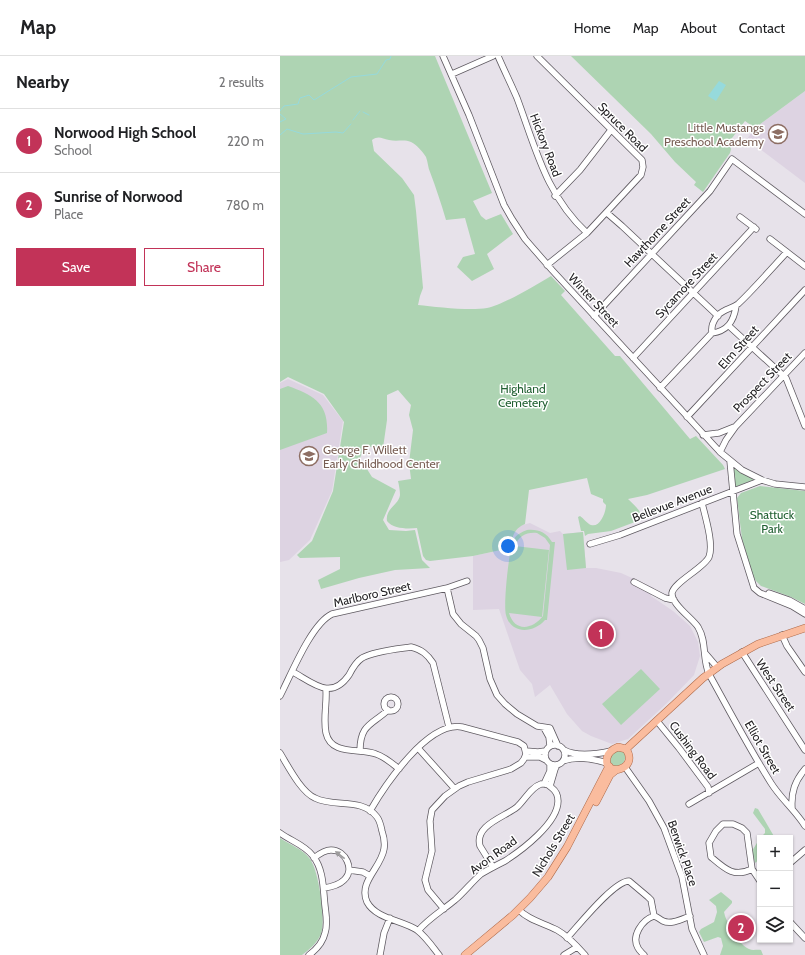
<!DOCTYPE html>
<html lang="en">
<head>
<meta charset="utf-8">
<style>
  :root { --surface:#fff; --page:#f2f2f2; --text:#202124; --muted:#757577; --line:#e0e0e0; --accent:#c23358 }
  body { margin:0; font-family:Cabin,sans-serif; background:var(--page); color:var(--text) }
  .controls { position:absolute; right:12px; bottom:12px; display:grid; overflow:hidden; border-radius:0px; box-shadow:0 1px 3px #0004 }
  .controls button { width:36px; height:36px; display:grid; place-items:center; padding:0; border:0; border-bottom:1px solid var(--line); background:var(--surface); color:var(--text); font:20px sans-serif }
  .you { position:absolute; left:228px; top:490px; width:14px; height:14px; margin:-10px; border:3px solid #fff; border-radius:50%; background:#1a73e8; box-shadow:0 0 0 6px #1a73e833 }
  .badge { display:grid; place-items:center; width:26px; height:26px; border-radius:50%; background:var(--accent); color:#fff; font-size:13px; font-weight:700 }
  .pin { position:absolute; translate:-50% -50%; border:2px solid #fff; box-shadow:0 1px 4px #0006 }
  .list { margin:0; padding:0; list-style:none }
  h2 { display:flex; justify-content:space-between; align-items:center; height:52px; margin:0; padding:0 16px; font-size:17px }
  h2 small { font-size:13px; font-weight:400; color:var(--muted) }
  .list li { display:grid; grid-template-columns:26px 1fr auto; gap:12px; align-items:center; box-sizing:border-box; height:64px; padding:0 16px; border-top:1px solid var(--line) }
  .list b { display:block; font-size:15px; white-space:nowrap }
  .list p { margin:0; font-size:13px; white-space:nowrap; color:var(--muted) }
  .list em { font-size:13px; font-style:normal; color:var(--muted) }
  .actions { display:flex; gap:8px; padding:12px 16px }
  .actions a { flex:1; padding:9px 0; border:1px solid var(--accent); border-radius:0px; text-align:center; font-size:14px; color:var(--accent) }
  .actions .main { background:var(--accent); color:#fff }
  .icon { flex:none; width:22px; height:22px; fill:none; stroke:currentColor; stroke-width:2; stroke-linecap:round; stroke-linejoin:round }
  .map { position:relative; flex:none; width:525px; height:899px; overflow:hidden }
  header { display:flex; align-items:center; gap:24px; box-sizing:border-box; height:56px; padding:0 20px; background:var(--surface); border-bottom:1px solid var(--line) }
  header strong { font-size:19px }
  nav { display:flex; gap:22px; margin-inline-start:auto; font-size:14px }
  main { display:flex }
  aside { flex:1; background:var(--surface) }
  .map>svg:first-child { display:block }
</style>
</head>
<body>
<header>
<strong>Map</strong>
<nav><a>Home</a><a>Map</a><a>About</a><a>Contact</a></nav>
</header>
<main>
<aside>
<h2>Nearby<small>2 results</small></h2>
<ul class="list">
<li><span class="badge">1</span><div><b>Norwood High School</b><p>School</p></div><em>220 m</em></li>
<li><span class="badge">2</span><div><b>Sunrise of Norwood</b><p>Place</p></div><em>780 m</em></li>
</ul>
<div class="actions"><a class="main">Save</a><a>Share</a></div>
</aside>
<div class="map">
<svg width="525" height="899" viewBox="0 0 525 899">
  <rect width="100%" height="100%" fill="#e7e2ea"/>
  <path fill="#ddd3e2" d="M 525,35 L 525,127 L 467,83 L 475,72 Z
    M 8,323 L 43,339 L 63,365 L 52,435 L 30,484 L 9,504 L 0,506 L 0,327 Z
    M 250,467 L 270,477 L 280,475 L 283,478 L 303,476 L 306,512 L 316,512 L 341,517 L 374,532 L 371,540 L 393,555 L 410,570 L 418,586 L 420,600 L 414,619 L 387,647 L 348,683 L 332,688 L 311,680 L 302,675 L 287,658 L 270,629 L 255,641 L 252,628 L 240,614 L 219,553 L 193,554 L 193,500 L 230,492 L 234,477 L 236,473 L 239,470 Z"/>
  <path fill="#aed4b3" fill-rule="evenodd" d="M 0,0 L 155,0 L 212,137 L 193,145 L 201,160 L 206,164 L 221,158 L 233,178 L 207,198 L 214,213 L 192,225 L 177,211 L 183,201 L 195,198 L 185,162 L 166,164 C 161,147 156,132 150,116 C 148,112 148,106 146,101 C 142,95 137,89 131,86 C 124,83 117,86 109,84 C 102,83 99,79 92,84 L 94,95 L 122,122 L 134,139 L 136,155 L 143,232 L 140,240 L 138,249 C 156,251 190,255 207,252 C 223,249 256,229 271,220 L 285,235 L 281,239 L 335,300 L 340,300 L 410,383 L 416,380 L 443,409 L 445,413 L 367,439 L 348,443 C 355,450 359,452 363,463 L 331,475 L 308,478 L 305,480 L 304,475 L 301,475 L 298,461 L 300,460 C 303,462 308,468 311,469 C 320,472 326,456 326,449 L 323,446 L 323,443 L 311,438 L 307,422 L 249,434 L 245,468 C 233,473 233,481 230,492 L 193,500 L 150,505 L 146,504 L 143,500 L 137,472 C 128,473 113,473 107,465 C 105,452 119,449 120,439 C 120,435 119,429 118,425 L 131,423 L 129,407 L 133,374 L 129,359 L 131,349 L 118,334 L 107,339 L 107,364 L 103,392 L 84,390 L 80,402 L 92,421 L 116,434 L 103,464 L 109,474 L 126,475 L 135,474 L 142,504 L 150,512 L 115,514 L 79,522 L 41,533 L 38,524 L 60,513 L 60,501 L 20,502 L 17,499 L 32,485 L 53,435 L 64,366 L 44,338 L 8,321 L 0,326 Z
    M 291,0 L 525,0 L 525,35 L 475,72 L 465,65 L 449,86 L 451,93 L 450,97 L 423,136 L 414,129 L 416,126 L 395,106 L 371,78 Z
    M 8,330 C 33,339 49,347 47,377 L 0,394 L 0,333 Z
    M 453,413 L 456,413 L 473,423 L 473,424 L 455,431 Z
    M 480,430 L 525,435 L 525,548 L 511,541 L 481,530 L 476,525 L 473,520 L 462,483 L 457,442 L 461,437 Z
    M 247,474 C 258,473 266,476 272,486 L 275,486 L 267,564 L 265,564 C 254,577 231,579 226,559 C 223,550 229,491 234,483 C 237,478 242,476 247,474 ZM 257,477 L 265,482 L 270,489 L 263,560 C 253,573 235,577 229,557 L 262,561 L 269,494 L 235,490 C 239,480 246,476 257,477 Z
    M 303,476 L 306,512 L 287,514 L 283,478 Z
    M 361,613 L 380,633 L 341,669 L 322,648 Z
    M 340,694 L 345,697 C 346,705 344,708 336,711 L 331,709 C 328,700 333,697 340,694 Z
    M 475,752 L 478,753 L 495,782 L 480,782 L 480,803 L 475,807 L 472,795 L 480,782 L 485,777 L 485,773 L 473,757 Z
    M 0,782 C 10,789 23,793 30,803 C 39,815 46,865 41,878 C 37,887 30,893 22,899 L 0,899 Z
    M 441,836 L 452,845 L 452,847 L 444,856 L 445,860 C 449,870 459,889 469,893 C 473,895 477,893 481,894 L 483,899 L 440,899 L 443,890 L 441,882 L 438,881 L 424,886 L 419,876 L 421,873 L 434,866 L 437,856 L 436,850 L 429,844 Z"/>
  <path fill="#96dadc" d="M 439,25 L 446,29 L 436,45 L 428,40 Z"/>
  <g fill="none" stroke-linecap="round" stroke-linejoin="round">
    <path stroke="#96dadc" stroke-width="1" d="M 0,55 L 4,50 L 18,48 L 20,42 L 29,39 L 34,44 L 71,21 L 97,18 L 106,4 L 110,3 L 111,0
      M 83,56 L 89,59
      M 0,58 L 6,63 L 0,66
      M 73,64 L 80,55
      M 0,79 L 7,73 L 23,78 L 56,76 L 63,77 L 71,68"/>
    <defs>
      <path id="minor" d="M 163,0 L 189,59 L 224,149 L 232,163 L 245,183 L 272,214 L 440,396 L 462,414 L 482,424 L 495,428 L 525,431
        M 218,0 C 224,14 231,28 237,42 C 256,93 266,139 307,177
        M 257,0 L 362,104 L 363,111 L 361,119 L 307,177 L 267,209
        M 172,18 L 213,0
        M 275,140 L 300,114 L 331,74
        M 327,157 L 342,170 L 438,260
        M 460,161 L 476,173
        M 490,183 L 525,210
        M 314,260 L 430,135 L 452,103 L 525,158
        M 449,270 L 506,322 L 525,370
        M 432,277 C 431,270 433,266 437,260 C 445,252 452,253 458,248 C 475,232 491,213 507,196
        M 353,302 L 474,171
        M 380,332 L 432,277 C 448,275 454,265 456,250
        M 407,361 L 525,234
        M 423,379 L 439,377 L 454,371
        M 440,396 L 446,384 L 456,370 L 525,297
        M 450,405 L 457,478 L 474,532 L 480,537 L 512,550 L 525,558
        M 422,447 C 425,460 434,488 429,501 C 424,512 394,526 392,537 C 391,548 412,562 418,571 C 427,586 422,602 429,618 C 449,654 469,692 491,727 C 501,743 515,754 525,770
        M 310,488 L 340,479 L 482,424
        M 354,526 L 385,542 L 394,544
        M 167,532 L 173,558 L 181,568 L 196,580 L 199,584 L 203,592 L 210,623 L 217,639 L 225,648 L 237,658 L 257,670 L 270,672 L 278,690
        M 489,537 L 509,544 L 525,553
        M 502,579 L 507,590 L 525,616
        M 462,596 L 525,694
        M 425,597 L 437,611
        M 13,616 C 33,627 51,645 69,619 C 72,613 76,606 82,602 C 94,595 117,593 131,591 C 142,594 147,598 153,607 L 169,671
        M 46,634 C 47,648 43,663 46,677 C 51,700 80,692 96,698 C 105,701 112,707 119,713
        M 0,640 C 11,619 31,568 52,558 L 167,532 L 187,525
        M104 648a7 7 0 1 1 14 0a7 7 0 1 1-14 0Z
        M 377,665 L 399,692 L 428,731 L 429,737
        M 264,672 L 269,681 L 270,690
        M265 699a10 10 0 1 1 20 0a10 10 0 1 1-20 0Z
        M 138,692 L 174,732
        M 284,694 C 297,701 317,698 331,695
        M 80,695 C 80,668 92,669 108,654
        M 246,695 L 258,696 L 265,695
        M 0,697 C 8,710 21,736 35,742 C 54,752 82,741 97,761 C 100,765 101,770 102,775 C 104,781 105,787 104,793 C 101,812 78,826 87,846 C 96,863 122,864 137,874 C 146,881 152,890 159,899
        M 245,701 L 260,701 L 266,704
        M 283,705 C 296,700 314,703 327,707
        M 345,711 L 369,745 L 384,772 L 402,821 L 412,873 L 424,899
        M 264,728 L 270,715 L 270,708
        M 270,730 L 275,713 L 277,709
        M 409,748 L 479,707
        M 512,752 C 511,736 515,725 525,713
        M 90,755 C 105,729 148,665 182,671 L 238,686 L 244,690 L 246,698 L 244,703 L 241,707 L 231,713 L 188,726 L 179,730 L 165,740 L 152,754 L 150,765 L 152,795 L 145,824 L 148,834 L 164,853
        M 0,777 C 11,785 25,789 33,800 C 44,814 43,833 45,850 C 46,859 48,868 45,877 C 43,886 37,893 29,899
        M 34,802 C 39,798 45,794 51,794 C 66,794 75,814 64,824 C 59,829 51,831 44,832
        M 510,807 L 525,794
        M 472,813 C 454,822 445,813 431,801 L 429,787 L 436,775 L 443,768 L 453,768 L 462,772 L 467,777 L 472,813 L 480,825
        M 69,814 L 83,816 L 90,820
        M 239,854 C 250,865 264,867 277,874 C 288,880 297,890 305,899
        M 510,866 L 525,882
        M 138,875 C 148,863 163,854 175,844 C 184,836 192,826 201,818 C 209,813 217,809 225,805 C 242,794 278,767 278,745 C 278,740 276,735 272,732 C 269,729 265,727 261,728 C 251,731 244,745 237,751 C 225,761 194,769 200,790 L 213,811
        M 287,882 C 299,869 334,825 349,825 L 368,841 L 371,844 L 374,860 C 378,861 379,863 383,865 C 391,869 402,863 410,860
        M 100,899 L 104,877 L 110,862
        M 284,899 L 297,891
        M 364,899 C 362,897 359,894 358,892 C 351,880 362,864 374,860"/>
      <path id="major" d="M 338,691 L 346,693 C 360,714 323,722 327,702 C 328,696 333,693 338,691 Z
        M 346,693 L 423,622 L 442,608 L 478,588 L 525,572
        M 316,746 L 330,719 L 336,714
        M 185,899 L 233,859 L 250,842 L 268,821 L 287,791 L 329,710"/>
    </defs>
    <use href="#minor" stroke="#5f5a61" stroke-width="7"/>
    <use href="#major" stroke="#ae6a4a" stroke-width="8"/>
    <use href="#minor" stroke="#fff" stroke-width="5.5"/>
    <use href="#major" stroke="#fabc9e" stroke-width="7"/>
  </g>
  <defs><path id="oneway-solid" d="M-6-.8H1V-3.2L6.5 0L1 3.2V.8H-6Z"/></defs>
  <use fill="#9d9c9d" href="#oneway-solid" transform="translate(60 799) rotate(-142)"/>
  <defs>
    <symbol id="school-ring" viewBox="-11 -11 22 22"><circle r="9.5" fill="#fff" stroke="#8d6e63" stroke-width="1.5"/><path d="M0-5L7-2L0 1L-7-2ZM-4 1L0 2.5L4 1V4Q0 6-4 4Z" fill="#8d6e63"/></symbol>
  </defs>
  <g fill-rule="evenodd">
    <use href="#school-ring" x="487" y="67" width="22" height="22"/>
    <use href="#school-ring" x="18" y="389" width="22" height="22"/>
  </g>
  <g text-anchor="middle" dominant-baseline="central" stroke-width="3" stroke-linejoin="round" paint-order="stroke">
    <g font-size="12" fill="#252326" stroke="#fff">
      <text transform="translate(343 71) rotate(45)">Spruce Road</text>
      <text transform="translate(266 89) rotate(69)">Hickory Road</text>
      <text transform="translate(377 176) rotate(-47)">Hawthorne Street</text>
      <text transform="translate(406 229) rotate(-47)">Sycamore Street</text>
      <text transform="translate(314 244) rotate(47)">Winter Street</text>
      <text transform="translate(458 291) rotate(-48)">Elm Street</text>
      <text transform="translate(482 326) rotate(-46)">Prospect Street</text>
      <text transform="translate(392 447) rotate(-21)">Bellevue Avenue</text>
      <text transform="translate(92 538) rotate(-13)">Marlboro Street</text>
      <text transform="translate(496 629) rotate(56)">West Street</text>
      <text transform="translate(483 691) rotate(60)">Elliot Street</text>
      <text transform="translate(413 694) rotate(53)">Cushing Road</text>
      <text transform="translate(273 789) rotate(-59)">Nichols Street</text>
      <text transform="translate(403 797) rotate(71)">Berwick Place</text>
      <text transform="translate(213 799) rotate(-36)">Avon Road</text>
    </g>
    <g font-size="12" fill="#785e54" stroke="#fff" text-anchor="end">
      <text x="484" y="71">Little Mustangs<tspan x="484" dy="14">Preschool Academy</tspan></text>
      <text x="43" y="393" text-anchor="start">George F. Willett<tspan x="43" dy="14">Early Childhood Center</tspan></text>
    </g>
    <g font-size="12" fill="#216032" stroke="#fff">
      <text x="243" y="332">Highland<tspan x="243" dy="14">Cemetery</tspan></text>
      <text x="492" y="458">Shattuck<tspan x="492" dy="14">Park</tspan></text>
    </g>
  </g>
</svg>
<div class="controls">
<button>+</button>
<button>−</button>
<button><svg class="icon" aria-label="layers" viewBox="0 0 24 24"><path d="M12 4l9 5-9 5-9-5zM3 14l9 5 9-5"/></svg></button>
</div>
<div class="you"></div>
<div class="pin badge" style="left:321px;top:578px">1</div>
<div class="pin badge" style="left:461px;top:872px">2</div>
</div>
</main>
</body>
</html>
